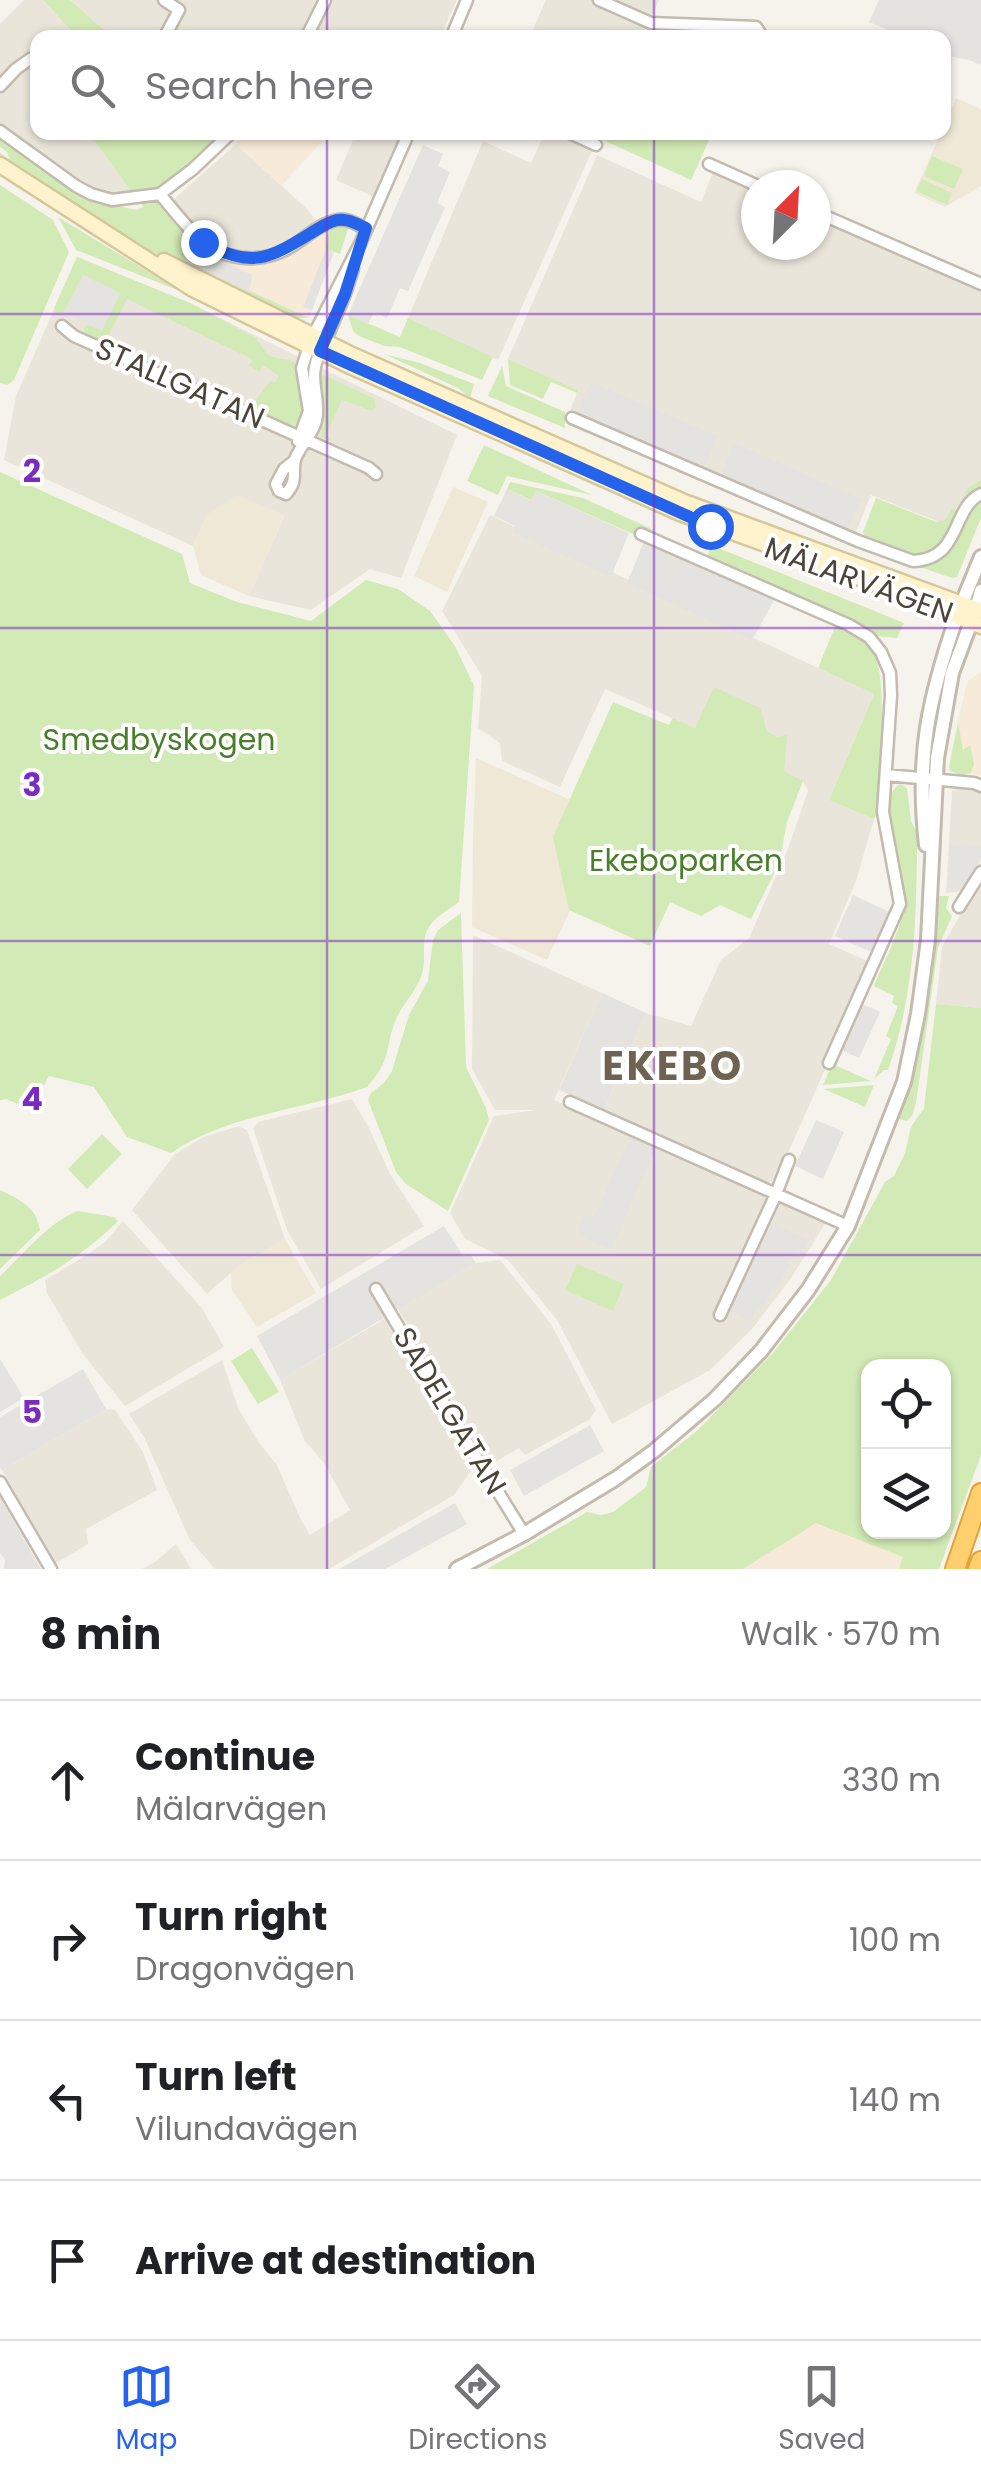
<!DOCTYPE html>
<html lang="en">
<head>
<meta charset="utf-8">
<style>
  :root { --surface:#fff; --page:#f6f6f6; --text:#202124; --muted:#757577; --line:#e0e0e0; --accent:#2563eb }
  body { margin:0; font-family:Poppins,sans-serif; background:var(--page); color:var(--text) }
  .controls { position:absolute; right:30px; bottom:30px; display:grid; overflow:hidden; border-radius:20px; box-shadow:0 2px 8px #0004 }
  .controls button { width:90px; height:90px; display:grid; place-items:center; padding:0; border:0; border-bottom:2px solid var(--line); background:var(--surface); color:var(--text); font:50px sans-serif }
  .compass { position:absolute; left:741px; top:170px; width:90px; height:90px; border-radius:50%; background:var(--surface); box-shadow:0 2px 8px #0004; rotate:24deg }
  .stop { position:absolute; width:30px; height:30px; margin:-22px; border:8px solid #2563eb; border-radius:50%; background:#fff }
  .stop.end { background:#2563eb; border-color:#fff; box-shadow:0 2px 10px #0008 }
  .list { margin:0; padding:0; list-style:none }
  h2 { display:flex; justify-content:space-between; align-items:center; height:130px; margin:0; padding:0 40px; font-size:42px }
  h2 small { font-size:32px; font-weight:400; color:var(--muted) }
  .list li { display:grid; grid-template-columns:65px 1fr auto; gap:30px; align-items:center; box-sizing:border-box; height:160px; padding:0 40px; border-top:2px solid var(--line) }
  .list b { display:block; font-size:38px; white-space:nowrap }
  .list p { margin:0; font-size:32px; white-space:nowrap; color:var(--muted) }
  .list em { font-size:32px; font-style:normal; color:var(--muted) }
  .icon { flex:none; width:55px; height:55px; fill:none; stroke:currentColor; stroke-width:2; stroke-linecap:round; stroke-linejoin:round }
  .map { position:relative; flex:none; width:981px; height:1569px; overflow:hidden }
  .search { position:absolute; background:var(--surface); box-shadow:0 2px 8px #0004; left:30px; right:30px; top:30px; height:110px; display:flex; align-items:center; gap:25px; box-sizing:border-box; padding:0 35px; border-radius:20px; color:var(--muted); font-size:38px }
  .sheet { height:770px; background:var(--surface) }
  nav { display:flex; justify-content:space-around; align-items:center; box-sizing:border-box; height:140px; border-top:2px solid var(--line); background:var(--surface); font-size:28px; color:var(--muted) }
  nav a { display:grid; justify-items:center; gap:5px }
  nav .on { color:var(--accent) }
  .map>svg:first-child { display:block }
</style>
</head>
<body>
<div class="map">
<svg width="981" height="1569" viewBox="0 0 981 1569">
  <rect width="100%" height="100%" fill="#f6f3ec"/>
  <path fill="#eae5da" d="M 24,0 L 43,0 L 77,37 L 38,38 L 38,132 L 90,133 L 134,195 L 122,197 L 94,194 L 0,128 L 0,24 Z
    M 70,0 L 320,0 L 300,38 L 112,37 Z
    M 330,0 L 457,0 L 440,37 L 310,38 Z
    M 546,0 L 659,0 L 642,37 L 529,38 Z
    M 356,133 L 400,133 L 374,197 L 336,180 Z
    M 545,133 L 600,133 L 498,360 L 408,318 L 483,141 L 531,163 Z
    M 236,144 L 306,208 L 316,220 L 282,244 L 254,252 L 236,251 L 212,241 L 173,200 Z
    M 597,155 L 701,202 L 713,172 L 756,191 L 756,245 L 816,245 L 816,217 L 981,289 L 981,486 L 969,493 L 954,528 L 871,495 L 852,542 L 567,419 L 578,390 L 508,359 Z
    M 77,257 L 190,303 L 457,435 L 401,578 L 370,569 L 311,610 L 249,596 L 284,516 L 207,515 L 193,546 L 4,460 L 16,396 Z
    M 490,515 L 874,694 L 829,800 L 874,819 L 856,881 L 829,944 L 872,963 L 777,1178 L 769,1183 L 604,1110 L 646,1013 L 691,1026 L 721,960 L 749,938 L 787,851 L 808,791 L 803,781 L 784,771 L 778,737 L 767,731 L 765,723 L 715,688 L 695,728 L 605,689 L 560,787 L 502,761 L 500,743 L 478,728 L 482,676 L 442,611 Z
    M 963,788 L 981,794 L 981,861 L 965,891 L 946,893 L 952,790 Z
    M 981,878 L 981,1008 L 936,1004 L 942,947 Z
    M 473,935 L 602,993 L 554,1100 L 767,1195 L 825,1224 L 791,1278 L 752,1329 L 710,1370 L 612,1424 L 557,1320 L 508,1260 L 465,1239 L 450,1213 L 494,1116 L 536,1110 L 495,1110 L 472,1069 Z
    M 352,1099 L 368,1126 L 390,1174 L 424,1226 L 321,1289 L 287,1230 L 253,1128 L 258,1122 Z
    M 239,1126 L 247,1130 L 285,1239 L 240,1265 L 207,1294 L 132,1210 L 175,1154 L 203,1137 Z
    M 123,1221 L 202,1308 L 224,1347 L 125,1406 L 82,1353 L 47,1293 L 45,1280 L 90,1253 L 105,1242 Z
    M 500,1260 L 551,1324 L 596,1410 L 590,1419 L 525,1455 L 519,1448 L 490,1465 L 398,1309 L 476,1263 Z
    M 386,1318 L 474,1467 L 454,1495 L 329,1569 L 215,1569 L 190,1540 L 144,1437 L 129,1414 L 222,1360 L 238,1408 L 259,1443 L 277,1465 L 300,1518 L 310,1535 L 350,1510 L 324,1463 L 305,1441 L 280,1380 Z
    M 106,1409 L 115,1410 L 143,1452 L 157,1490 L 86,1529 L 88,1544 L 56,1563 L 2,1470 Z
    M 176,1544 L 191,1569 L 142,1569 L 155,1562 Z"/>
  <path fill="#f7ead8" d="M 245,133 L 245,132 L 330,133 L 281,186 L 236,144 Z
    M 330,226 L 326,249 L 334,252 L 309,318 L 184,261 L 196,244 L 236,262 L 253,263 Z
    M 981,672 L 981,776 L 971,773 L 973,769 L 969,746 L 963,751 L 958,722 L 967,682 Z
    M 815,1522 L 904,1557 L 899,1569 L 743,1569 Z"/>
  <path fill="#efe8d6" d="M 956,98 L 981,109 L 981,186 L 945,207 L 914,193 L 941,133 L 944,132 L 944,126 Z
    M 453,487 L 488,502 L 447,592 L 414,576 Z
    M 237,495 L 284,515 L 249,596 L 201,575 L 193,546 L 207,515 Z
    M 476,758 L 573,801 L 581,887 L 547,960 L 472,927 L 473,834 Z
    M 285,1239 L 316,1293 L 257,1327 L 232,1290 L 231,1272 L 240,1265 Z"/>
  <path fill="#d2eab5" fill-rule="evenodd" d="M 43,0 L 70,0 L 112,37 L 77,37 Z
    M 89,133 L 208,133 L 217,142 L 166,188 L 158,188 L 156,193 L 134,195 Z
    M 606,133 L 606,132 L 712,133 L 691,180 L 603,140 Z
    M 0,137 L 77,192 L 94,201 L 137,210 L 143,207 L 140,201 L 154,199 L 164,207 L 196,244 L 185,261 L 309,318 L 296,318 L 289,321 L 149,250 L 68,203 L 0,159 L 0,153 L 9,159 L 7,152 L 0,147 Z
    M 932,156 L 963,169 L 954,189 L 924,176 Z
    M 0,177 L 58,217 L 180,291 L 76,250 L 58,217 Z
    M 922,179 L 952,193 L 947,205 L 916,191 Z
    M 0,185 L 53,220 L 69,252 L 14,380 L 7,385 L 0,383 Z
    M 342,223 L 349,226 L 340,254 L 326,249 L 330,226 Z
    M 77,257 L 190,303 L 256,338 L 266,353 L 272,357 L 294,361 C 298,381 306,405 298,424 L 289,426 L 256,411 L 256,400 L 270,381 L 276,382 L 279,376 L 263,365 L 259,372 L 249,366 L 252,359 L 127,299 L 109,334 L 105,335 L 102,342 L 85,336 L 84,328 L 87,324 L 101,330 L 120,294 L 83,275 L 64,312 L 56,313 L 54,308 Z
    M 348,315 L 400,337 L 408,318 L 493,357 L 482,380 L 400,347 L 384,346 L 359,336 L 353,331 Z
    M 384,354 L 420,363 L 474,384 L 470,398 L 458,388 Z
    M 508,359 L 578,390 L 577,393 L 551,382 L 543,399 L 510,385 Z
    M 502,366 L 506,386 L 565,412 L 565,428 L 488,396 Z
    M 319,373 L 375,399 L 376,407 L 371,411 L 342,400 L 326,435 L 331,438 L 329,441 L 321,437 C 320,428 322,419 322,409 C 321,397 317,385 319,373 Z
    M 484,445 L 592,495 L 507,476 L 498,495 L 467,481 Z
    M 0,472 L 182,554 L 190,583 L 237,602 L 311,621 L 366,580 L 398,589 L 430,611 L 455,646 L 474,686 L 459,902 C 449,909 435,917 429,927 C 420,940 427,959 422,974 C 417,990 406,1000 398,1015 C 384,1043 394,1058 367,1087 C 301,1111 231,1113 171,1153 L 127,1137 L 94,1087 L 49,1076 L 30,1109 L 6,1099 L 0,1100 Z
    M 981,480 L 981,489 C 966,496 963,505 957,519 C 934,568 907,555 866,538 L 863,532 L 876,498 L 936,522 L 945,520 L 952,509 L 958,510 L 967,489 Z
    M 510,482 L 583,498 L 654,530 L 640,529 L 633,534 L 536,491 L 531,500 L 507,489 Z
    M 981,501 L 981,518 L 957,577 L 952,578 L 917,566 C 957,556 955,533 975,503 Z
    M 711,545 L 904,623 L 897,638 L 875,636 L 859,624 L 707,557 Z
    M 837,622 C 851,630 864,638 873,651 C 889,676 879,779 878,813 L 874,819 L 829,800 L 874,694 L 818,668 Z
    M 714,687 L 760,708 L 767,731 L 778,737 L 787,735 L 784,771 L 803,781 L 787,822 L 779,864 L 751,919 L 720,905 L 701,916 L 670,902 L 650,946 L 569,910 L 553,837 L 613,702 L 669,725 L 673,718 L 695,728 Z
    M 958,722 L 963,750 L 970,745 L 974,764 L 971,773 L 961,775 L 950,771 L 949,767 Z
    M 900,784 L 907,788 L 911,821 L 917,833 C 917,913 915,994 888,1070 L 884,1070 L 874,1079 L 891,1039 L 886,1036 L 898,1006 L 892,1003 L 894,996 L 874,986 C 885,958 908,919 904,890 C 902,870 882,804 894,789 C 895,787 898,786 900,784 Z
    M 939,896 L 949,896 L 946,908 L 952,916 L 938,948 L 916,1103 L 912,1116 L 907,1121 L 898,1119 C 926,1049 934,970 939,896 Z
    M 461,913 L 466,1067 L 486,1108 L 489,1120 L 448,1211 L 406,1184 L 396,1172 L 368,1100 L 371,1093 L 384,1083 L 392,1071 L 409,1015 L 428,981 L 433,940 L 438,930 Z
    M 936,1004 L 981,1008 L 981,1455 L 939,1569 L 899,1569 L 903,1557 L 816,1523 L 743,1569 L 487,1569 L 587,1512 L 601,1515 L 613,1512 L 646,1487 L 651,1467 L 698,1430 L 773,1353 L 831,1280 L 885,1182 L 894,1176 L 905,1153 L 911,1127 L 924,1108 ZM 944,1366 L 944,1532 L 868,1532 L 868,1366 Z
    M 832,1064 L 871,1081 L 823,1085 Z
    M 874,1085 L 865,1107 L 824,1089 Z
    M 102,1134 L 122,1154 L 87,1189 L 68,1169 Z
    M 0,1190 C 20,1200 36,1206 40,1230 L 0,1269 Z
    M 78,1211 L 114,1217 L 118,1221 C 82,1257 45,1277 0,1300 L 0,1276 C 21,1256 51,1220 78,1211 Z
    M 577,1264 L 624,1284 L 613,1311 L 565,1290 Z
    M 252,1348 L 279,1392 L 258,1404 L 231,1361 Z"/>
  <path fill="#e5e3e0" d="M 879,0 L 981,0 L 981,65 L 969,60 L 944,55 L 944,38 L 905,37 L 869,22 Z
    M 423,145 L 443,154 L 438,166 L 450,172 L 437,203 L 445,207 L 408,291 L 400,288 L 387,318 L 374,312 L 368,324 L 348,315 Z
    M 194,247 L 252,275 L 249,292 L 184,261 Z
    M 326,249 L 334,252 L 312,310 L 303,307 Z
    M 83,275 L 120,293 L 102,331 L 64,312 Z
    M 171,365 L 228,393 L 228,400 L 170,372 Z
    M 590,382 L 718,436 L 704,468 L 577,414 Z
    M 734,443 L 861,499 L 847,530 L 721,475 Z
    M 507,489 L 530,500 L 536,491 L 629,533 L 611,577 L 514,533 L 515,526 L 494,516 Z
    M 645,539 L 777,595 L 752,640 L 627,583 Z
    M 950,845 L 981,847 L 981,859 L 966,886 L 948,889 Z
    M 853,895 L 894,914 L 876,954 L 835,936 Z
    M 602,993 L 646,1013 L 604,1110 L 559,1090 Z
    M 862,1004 L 880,1012 L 859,1058 L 841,1050 Z
    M 816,1120 L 844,1132 L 823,1179 L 795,1166 Z
    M 631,1134 L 657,1145 L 611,1250 L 580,1236 L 579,1226 L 584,1215 L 594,1218 Z
    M 769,1222 L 809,1240 L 803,1254 L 796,1252 L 775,1291 L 772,1290 L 763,1309 L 757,1307 L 751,1321 L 729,1311 Z
    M 444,1226 L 463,1256 L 470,1254 L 476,1263 L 280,1380 L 257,1336 Z
    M 0,1359 L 24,1398 L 0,1412 Z
    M 83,1369 L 106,1409 L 2,1470 L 0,1467 L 0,1417 Z
    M 590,1425 L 604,1451 L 524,1496 L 510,1470 Z
    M 0,1497 L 26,1543 L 41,1569 L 4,1569 L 5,1560 L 0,1553 Z
    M 455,1503 L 467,1524 L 385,1569 L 339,1569 Z"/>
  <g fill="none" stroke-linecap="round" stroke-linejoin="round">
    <defs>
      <path id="minor" d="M 599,0 L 651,23 L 756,27 L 762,36
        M 164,38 L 179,10 L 164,0
        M 306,38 L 325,0
        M 451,38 L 467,0
        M 0,86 L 16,69 L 30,59
        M 0,131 L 76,186 L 91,194 L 112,200 L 160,194 L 193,169 L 232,132
        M 567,132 L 596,145
        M 709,164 L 756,185
        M 160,194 C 173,210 187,228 202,241 C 224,260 257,263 283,251 C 301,243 317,224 337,220 C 347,218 357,224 366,229
        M 816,212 L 981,284
        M 62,326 L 74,336 L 369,468 L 376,474
        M 313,336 L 360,244 L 409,132
        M 325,342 L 345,294 L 353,269
        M 572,418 L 858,541 L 913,561 C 962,559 951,508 981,494
        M 298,441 L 309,411 L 302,368 L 309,346
        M 294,461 L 284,469 L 276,484 L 279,491 L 286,494 C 300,479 290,470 296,457 C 302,443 316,431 317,414 C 318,386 308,381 320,351
        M 641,534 L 849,625 L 869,637 L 881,652 L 890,673 L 891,695 L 883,812 L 900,904 L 829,1063
        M 886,775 L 974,783 L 981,786
        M 959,907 L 981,872
        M 570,1102 L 848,1226
        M 376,1289 L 464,1437 L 524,1534
        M 720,1315 L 776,1194 L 789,1160
        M 0,1482 L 51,1569"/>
      <path id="tertiary" d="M 962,603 L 981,557
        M 976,609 L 981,591
        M 926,845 C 916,756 928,700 957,616
        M 457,1569 L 524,1534 L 615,1479 L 654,1451 L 715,1399 L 761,1351 L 808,1290 L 848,1226 L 904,1082 L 918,1014 L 928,940 L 937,758 L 952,673 L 971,622"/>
      <path id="secondary" d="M 0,165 L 193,289 L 348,365 L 680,513 L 887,588 L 981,626
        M 164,261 L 352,355 L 684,502 L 981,611"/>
      <path id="motorway" d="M 955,1569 L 981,1493
        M 978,1569 L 981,1561"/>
    </defs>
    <use href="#minor" stroke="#c2bbae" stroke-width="15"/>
    <use href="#tertiary" stroke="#c2bbae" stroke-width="18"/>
    <use href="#secondary" stroke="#d6c79b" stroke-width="19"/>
    <use href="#motorway" stroke="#e0a43c" stroke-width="22"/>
    <use href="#minor" stroke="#fff" stroke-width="10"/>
    <use href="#tertiary" stroke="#fff" stroke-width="12"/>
    <use href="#secondary" stroke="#fff3cd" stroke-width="14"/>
    <use href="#motorway" stroke="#ffcf6e" stroke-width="18"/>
  </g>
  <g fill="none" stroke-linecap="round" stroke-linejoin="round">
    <path stroke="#2563eb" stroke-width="12" d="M 203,242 C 256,273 275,254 321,227 C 328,223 335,219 344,220 C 351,220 359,225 366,228 L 345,294 L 320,351 L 710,526"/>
  </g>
  <path fill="none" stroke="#7b2cbf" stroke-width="2.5" stroke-opacity="0.55" d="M 327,0 L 327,38M 654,0 L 654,38M 327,132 L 327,1569M 654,132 L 654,1569M 0,314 L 981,314M 0,628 L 981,628M 0,941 L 981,941M 0,1255 L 981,1255"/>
  <g text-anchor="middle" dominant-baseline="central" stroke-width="8" stroke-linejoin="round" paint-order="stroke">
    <g font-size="30" fill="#4b4439" stroke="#fff">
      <text transform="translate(180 383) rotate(24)">STALLGATAN</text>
      <text transform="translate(859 580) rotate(20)">MÄLARVÄGEN</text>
      <text transform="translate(450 1411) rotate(59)">SADELGATAN</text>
    </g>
    <g font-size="30" fill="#4a7f2a" stroke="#fff">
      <text x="159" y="739">Smedbyskogen</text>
      <text x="686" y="860">Ekeboparken</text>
    </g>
    <g font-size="40" font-weight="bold" letter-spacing="2.5" fill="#6e6250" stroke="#fff">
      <text x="673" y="1066">EKEBO</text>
    </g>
  </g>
  <g font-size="32" text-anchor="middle" font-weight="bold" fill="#7b2cbf" stroke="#fff" stroke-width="8" stroke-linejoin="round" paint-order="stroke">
    <text x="32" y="482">2</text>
    <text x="32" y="796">3</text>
    <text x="32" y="1110">4</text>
    <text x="32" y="1423">5</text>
  </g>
</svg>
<div class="controls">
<button><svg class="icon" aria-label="locate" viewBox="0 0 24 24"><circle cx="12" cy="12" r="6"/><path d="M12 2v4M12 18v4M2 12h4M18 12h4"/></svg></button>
<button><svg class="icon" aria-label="layers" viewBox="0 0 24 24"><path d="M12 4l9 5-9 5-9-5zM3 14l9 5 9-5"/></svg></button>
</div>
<svg class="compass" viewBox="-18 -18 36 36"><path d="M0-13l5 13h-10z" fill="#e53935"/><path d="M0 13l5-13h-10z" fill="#757577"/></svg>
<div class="stop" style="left:710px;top:526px"></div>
<div class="stop end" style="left:203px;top:242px"></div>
<div class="search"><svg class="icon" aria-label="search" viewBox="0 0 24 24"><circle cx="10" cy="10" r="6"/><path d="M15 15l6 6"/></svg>Search here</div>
</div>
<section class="sheet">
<h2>8 min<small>Walk · 570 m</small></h2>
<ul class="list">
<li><svg class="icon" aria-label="ahead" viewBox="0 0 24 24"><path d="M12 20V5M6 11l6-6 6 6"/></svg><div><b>Continue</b><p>Mälarvägen</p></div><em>330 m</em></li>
<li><svg class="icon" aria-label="right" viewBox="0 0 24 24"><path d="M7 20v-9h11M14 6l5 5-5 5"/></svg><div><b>Turn right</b><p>Dragonvägen</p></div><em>100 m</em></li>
<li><svg class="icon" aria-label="left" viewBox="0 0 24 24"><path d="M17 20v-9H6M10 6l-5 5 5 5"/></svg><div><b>Turn left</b><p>Vilundavägen</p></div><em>140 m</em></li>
<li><svg class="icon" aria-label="arrive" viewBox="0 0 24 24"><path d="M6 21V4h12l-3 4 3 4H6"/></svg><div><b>Arrive at destination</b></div></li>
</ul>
</section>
<nav>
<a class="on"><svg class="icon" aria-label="map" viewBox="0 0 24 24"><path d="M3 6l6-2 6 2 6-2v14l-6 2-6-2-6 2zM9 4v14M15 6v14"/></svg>Map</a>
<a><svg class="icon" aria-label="directions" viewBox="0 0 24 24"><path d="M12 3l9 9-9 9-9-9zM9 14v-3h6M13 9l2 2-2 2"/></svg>Directions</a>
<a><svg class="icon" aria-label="saved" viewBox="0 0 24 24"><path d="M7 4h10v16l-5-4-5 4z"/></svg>Saved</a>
</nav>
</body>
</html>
